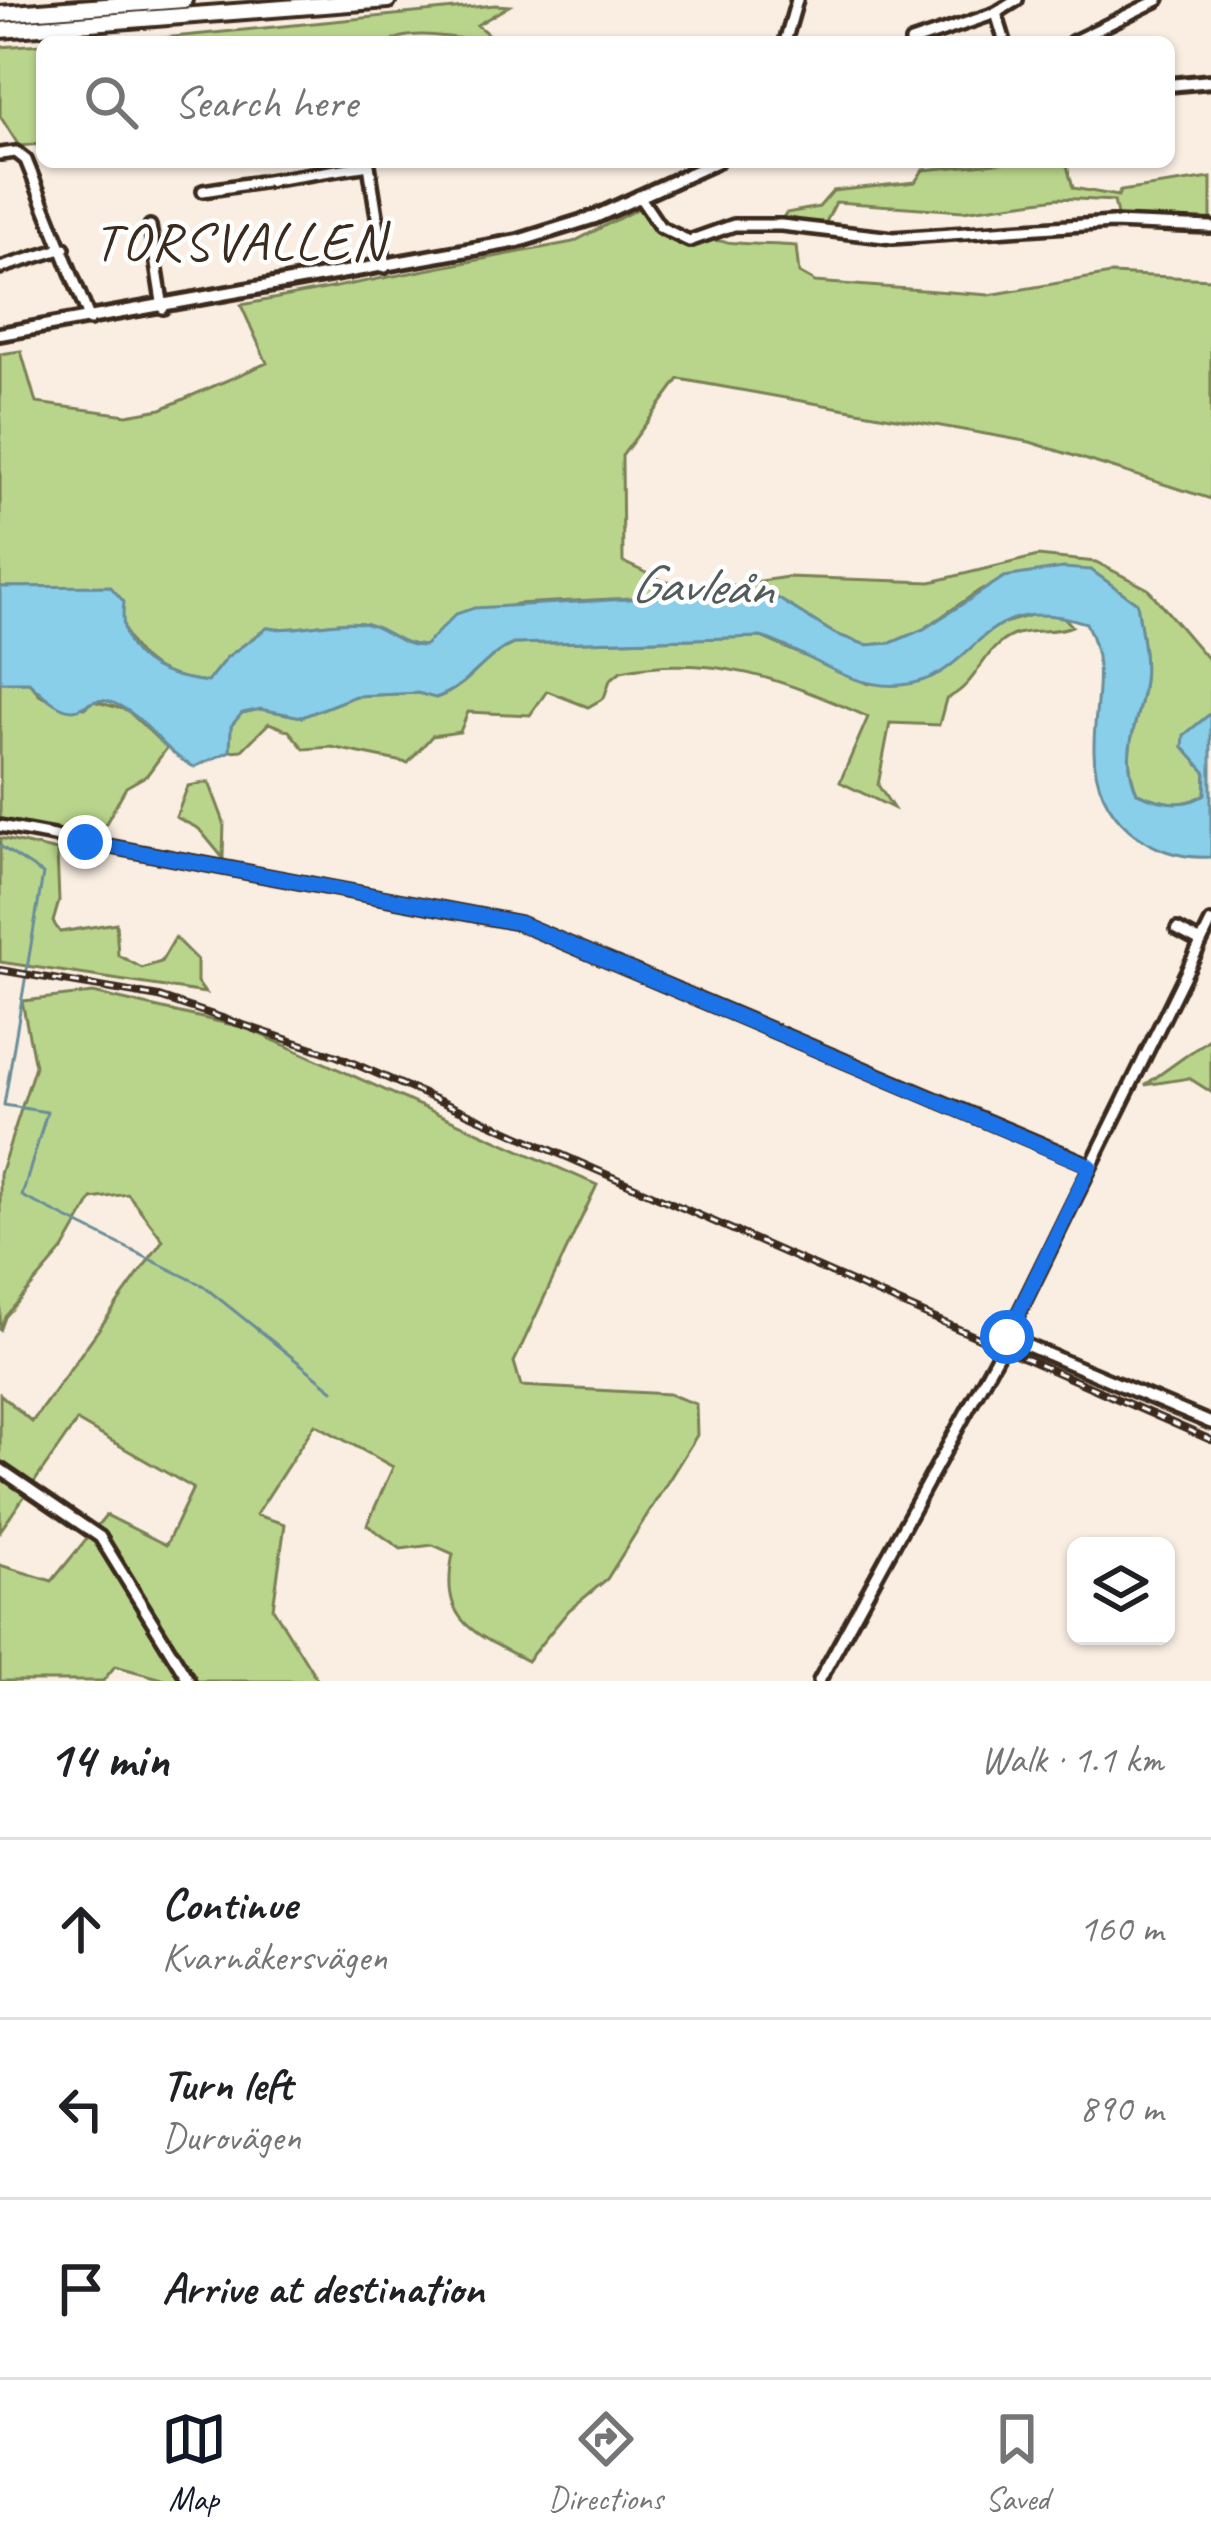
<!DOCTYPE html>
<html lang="en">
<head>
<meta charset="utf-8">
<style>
  :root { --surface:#fff; --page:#f2f2f2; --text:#202124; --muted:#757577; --line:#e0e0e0; --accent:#111827 }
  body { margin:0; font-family:Caveat,sans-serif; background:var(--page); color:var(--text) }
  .controls { position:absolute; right:36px; bottom:36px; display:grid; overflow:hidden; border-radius:18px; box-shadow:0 3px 9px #0004 }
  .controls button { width:108px; height:108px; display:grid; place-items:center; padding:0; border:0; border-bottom:3px solid var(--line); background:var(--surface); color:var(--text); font:60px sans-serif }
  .stop { position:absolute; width:36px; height:36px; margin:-27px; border:9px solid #1a73e8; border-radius:50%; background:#fff }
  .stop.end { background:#1a73e8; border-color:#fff; box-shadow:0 3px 12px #0008 }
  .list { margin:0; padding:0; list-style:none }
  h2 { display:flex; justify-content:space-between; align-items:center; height:156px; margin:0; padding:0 48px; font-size:51px }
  h2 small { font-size:39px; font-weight:400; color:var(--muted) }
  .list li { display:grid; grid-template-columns:78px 1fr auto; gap:36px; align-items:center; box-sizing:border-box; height:180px; padding:0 48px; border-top:3px solid var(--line) }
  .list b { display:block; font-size:45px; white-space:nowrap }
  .list p { margin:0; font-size:39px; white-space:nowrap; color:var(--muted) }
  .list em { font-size:39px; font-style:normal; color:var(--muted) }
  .icon { flex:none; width:66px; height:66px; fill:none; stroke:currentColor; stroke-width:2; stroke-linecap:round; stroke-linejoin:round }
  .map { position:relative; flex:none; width:1211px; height:1681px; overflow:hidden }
  .search { position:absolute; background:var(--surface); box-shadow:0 3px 9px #0004; left:36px; right:36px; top:36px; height:132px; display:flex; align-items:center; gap:30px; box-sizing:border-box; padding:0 42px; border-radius:18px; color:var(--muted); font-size:45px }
  .sheet { height:696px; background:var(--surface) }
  nav { display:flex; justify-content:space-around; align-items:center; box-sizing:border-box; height:168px; border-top:3px solid var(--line); background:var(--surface); font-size:33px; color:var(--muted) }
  nav a { display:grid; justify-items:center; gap:6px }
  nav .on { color:var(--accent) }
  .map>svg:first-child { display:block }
</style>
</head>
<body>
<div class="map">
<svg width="1211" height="1681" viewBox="0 0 1211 1681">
  <rect width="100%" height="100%" fill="#faeee2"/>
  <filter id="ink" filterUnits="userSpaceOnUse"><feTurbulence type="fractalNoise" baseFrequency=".00833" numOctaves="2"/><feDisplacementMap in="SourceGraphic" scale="24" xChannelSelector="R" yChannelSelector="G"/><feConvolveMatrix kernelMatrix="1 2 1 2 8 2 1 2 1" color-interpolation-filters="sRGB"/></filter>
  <g filter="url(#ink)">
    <path fill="#b9d58c" stroke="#7a8055" stroke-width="3" d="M 495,5 L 509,6 L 477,25 L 497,42 C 463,42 415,26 390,42 L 122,42 Z
      M 42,44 L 42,144 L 19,146 L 0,116 L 0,47 Z
      M 1007,162 L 1066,162 L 1073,188 L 1118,196 L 1120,191 L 1211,178 L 1211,225 L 1118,220 L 1114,201 L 1058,198 L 963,211 L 836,202 L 824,226 L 779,223 L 786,213 L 819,207 L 833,191 L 915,182 L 923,170 Z
      M 647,204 C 685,249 741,242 796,246 L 799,273 L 815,282 L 989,295 L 1111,274 L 1211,279 L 1211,499 L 1030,442 L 679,379 L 622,456 L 623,562 L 666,582 L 716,588 L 787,577 L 931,582 L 1038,556 L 1096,562 L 1148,589 L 1211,663 L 1211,713 L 1183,746 L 1206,773 L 1205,794 C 1186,809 1158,802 1137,793 C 1118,749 1140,723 1144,680 C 1147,656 1140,628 1137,603 L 1091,570 L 980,590 L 924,629 L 891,643 L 866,645 L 835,634 L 766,591 L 516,604 L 439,633 L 424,646 C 398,646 385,626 362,623 C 334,619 300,632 267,628 L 227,657 L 207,682 C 139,674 128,650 110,587 L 0,587 L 0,354 L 21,351 L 36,403 L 127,415 L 161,409 L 267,363 L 241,305 L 573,242 Z
      M 1042,612 L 1062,615 L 1072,626 C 1053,634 1033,628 1014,635 C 981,648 980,684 946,699 L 939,725 L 890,723 L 878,785 L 893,808 L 840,782 L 868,717 C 785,681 714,652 621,671 L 610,680 L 604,698 L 588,707 L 547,691 L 530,715 L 468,712 L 460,732 L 432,736 L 408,763 L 331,747 L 304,749 L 289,731 L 269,723 L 242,750 L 230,751 L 231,726 L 241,713 L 261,709 L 302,717 L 355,696 L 418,693 L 436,698 C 470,687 482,656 513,644 L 761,637 L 868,684 L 959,658 L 990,627 Z
      M 0,682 L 29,682 L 41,696 L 84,708 L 93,701 L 127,710 L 167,748 L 147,775 L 126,787 L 100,834 L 87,839 L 0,822 Z
      M 209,782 L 224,822 L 223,858 L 199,829 L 176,817 L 188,786 Z
      M 0,838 L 57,851 L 59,901 L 53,922 L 60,932 L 116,923 L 118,955 L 142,968 L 161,962 L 175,938 L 197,960 L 197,982 L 205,993 L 0,962 Z
      M 93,993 L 246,1028 L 597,1185 L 514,1362 L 521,1386 L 669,1394 L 696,1404 L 697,1435 L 607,1579 L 569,1610 L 527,1661 C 473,1632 439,1623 453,1554 L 433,1545 L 401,1549 L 367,1525 L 393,1467 L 315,1424 L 256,1515 L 285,1524 L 273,1608 L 318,1681 L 170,1681 L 115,1666 L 103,1681 L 0,1681 L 0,1565 L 52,1581 L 106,1515 L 166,1545 L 193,1488 L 77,1421 L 0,1531 L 0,1394 L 32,1422 L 163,1240 L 128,1194 L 92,1199 L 63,1250 L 5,1317 L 0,1331 L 0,1174 L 35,1066 L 22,1001 Z
      M 1211,1038 L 1211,1092 L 1189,1078 L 1145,1085 Z"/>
    <path fill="#89cfea" stroke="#6a8d98" stroke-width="3" d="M 1063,568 L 1091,570 L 1137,603 C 1140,628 1147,655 1144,680 C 1140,723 1118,749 1137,793 C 1158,802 1186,809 1205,794 L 1206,773 L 1183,747 L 1184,735 L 1211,713 L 1211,857 C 1149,861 1094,816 1094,751 C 1093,705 1109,668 1086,623 C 973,588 982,678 901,685 C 847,690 809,651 761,637 L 513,644 C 482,656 470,687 435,698 L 418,693 L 355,696 L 302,717 L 261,709 L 242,713 L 231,726 L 230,751 L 194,767 C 164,753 149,721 120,706 C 76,683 90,742 29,682 L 0,682 L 0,587 L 110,586 L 124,602 C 116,659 158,676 207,682 L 227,657 L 267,628 C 299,632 332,619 362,623 C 385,626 398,646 424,646 L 456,614 L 474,608 L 766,591 L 835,634 L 866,645 L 891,643 L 924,629 L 1004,577 Z"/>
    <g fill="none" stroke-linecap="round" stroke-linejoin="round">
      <path stroke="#6a8d98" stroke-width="3" d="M 0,846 L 43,874 L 4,1105 L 47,1112 L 22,1196 L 202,1285 L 333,1390"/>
      <defs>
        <path id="minor" d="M 996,13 L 1017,0
          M 785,42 L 797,0
          M 911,42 L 996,13 L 1005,42
          M 1072,42 L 1158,0
          M 0,154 L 16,152 L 26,160 L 90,320
          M 203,191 L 369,165 L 385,267
          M 639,196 L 660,227 L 689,241 L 734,225 L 781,225 L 893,238 L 1112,223 L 1211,227
          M 150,226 L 163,308
          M 0,268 L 64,248
          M 0,826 L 519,923 L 1090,1165
          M 1177,929 L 1201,942
          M 1007,1337 L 1211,1423
          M 0,1469 L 100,1537 L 189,1681
          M 819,1681 L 1002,1347 L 1211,922"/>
        <path id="major" d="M 1169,85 L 1211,81
          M 0,334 L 518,241 L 595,217 L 716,162"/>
        <path id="highway" d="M 0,14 L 184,0
          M 0,30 L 388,0"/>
      </defs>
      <use href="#minor" stroke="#3b2a1e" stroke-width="18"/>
      <use href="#major" stroke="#3b2a1e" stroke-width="20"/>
      <use href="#highway" stroke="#3b2a1e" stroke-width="22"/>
      <use href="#minor" stroke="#fff" stroke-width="9"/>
      <use href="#major" stroke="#fff" stroke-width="10"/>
      <use href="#highway" stroke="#fff" stroke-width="14"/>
      <defs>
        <path id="rail" d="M 0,970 L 159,997 L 337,1056 L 1211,1440"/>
      </defs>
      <use href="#rail" stroke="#3b2a1e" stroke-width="8"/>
      <use href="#rail" stroke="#fff" stroke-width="3" stroke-dasharray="9" stroke-linecap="butt"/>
    </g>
  </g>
  <g fill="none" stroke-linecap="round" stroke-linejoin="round" filter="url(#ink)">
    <path stroke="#1a73e8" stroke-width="15" d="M 85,842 L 519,923 L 1090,1166 L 1007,1337"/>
  </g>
  <g text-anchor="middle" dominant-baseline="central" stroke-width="9" stroke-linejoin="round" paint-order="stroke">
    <g font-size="54" letter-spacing="3" fill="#3b2a1e" stroke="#fff">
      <text x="240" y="241">TORSVALLEN</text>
    </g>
    <g font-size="54" font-style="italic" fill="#525c5b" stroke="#fff">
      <text transform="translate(701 585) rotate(2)">Gavleån</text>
    </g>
  </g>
</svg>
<div class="controls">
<button><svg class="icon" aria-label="layers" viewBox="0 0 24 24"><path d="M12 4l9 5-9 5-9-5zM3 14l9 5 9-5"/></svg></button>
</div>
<div class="stop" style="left:1007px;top:1337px"></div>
<div class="stop end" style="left:85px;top:842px"></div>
<div class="search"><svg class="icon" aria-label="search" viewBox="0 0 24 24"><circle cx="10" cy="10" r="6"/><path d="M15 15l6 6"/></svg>Search here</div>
</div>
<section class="sheet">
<h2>14 min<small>Walk · 1.1 km</small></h2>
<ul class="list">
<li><svg class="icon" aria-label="ahead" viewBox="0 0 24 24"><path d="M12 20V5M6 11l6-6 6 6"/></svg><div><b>Continue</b><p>Kvarnåkersvägen</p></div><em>160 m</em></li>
<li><svg class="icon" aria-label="left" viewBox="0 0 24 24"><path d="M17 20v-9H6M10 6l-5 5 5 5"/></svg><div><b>Turn left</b><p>Durovägen</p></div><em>890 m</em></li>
<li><svg class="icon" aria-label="arrive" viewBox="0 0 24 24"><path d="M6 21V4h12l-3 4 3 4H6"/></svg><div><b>Arrive at destination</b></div></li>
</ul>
</section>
<nav>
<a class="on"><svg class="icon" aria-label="map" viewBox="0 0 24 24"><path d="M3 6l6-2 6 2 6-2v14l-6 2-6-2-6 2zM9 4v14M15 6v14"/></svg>Map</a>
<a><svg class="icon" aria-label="directions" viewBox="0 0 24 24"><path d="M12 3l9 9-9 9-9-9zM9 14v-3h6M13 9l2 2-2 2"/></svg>Directions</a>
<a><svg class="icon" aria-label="saved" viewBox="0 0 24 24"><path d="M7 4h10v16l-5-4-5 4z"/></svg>Saved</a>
</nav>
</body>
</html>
